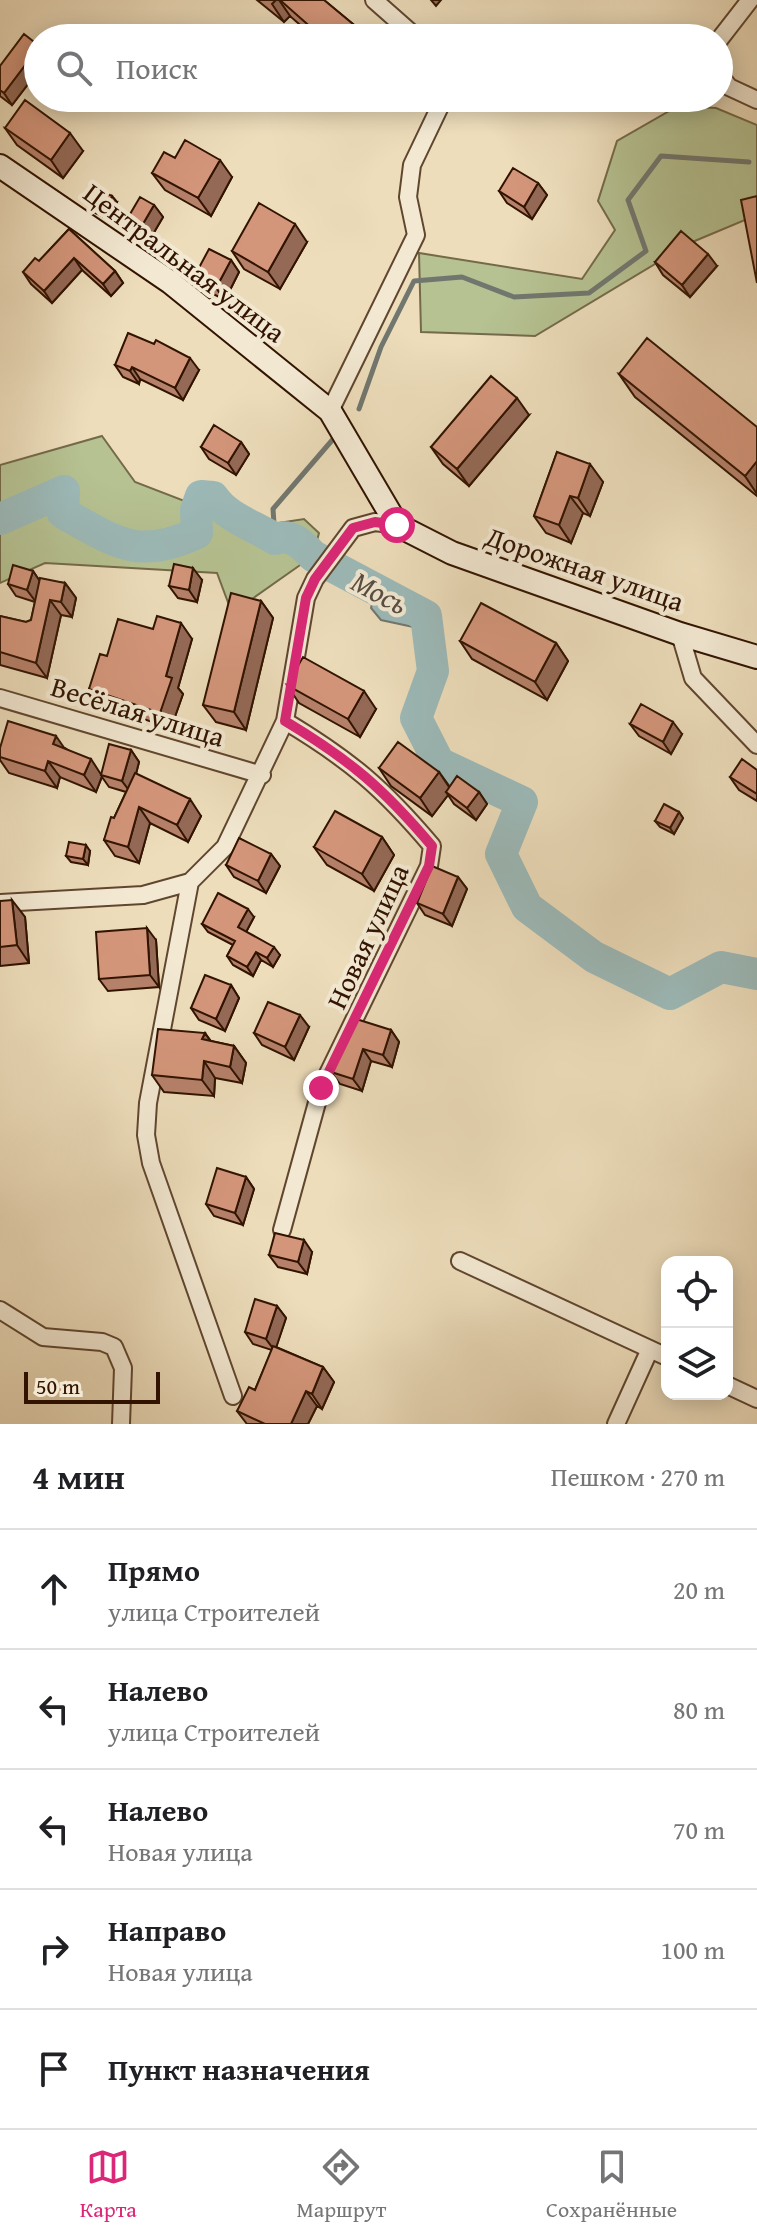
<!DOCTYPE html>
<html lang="ru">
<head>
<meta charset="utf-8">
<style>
  :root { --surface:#fff; --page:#f6f6f6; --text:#202124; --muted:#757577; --line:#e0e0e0; --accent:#db2777 }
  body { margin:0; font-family:"Gentium Book Plus",serif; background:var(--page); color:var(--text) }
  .controls { position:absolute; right:24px; bottom:24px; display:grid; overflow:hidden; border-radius:16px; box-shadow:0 4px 20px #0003 }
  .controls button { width:72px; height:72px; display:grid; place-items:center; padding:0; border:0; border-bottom:2px solid var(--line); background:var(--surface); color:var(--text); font:40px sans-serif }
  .scale { position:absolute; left:24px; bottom:20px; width:136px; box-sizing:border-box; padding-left:8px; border:4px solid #311300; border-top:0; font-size:22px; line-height:28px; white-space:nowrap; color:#311300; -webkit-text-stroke:6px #f3e9d3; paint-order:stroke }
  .stop { position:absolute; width:24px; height:24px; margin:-18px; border:6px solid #db2777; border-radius:50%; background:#fff }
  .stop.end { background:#db2777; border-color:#fff; box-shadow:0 2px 8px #0008 }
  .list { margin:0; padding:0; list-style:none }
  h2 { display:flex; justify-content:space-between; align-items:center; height:104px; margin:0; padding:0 32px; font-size:34px }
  h2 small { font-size:26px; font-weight:400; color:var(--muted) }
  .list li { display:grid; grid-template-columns:52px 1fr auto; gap:24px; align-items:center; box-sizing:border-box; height:120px; padding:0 32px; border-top:2px solid var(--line) }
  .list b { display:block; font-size:30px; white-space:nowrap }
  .list p { margin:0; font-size:26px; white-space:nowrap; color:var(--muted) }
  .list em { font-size:26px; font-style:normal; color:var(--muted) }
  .icon { flex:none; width:44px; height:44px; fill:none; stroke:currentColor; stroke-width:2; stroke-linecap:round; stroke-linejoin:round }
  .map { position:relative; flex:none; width:757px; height:1424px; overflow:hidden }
  .search { position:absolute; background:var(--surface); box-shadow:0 4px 20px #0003; left:24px; right:24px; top:24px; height:88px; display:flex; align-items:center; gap:20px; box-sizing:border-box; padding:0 28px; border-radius:44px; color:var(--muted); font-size:30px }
  .sheet { height:704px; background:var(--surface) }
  nav { display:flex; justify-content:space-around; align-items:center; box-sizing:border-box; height:112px; border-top:2px solid var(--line); background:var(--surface); font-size:22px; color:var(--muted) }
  nav a { display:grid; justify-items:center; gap:4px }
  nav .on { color:var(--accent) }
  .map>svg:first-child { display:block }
</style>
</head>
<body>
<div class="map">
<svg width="757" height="1424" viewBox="0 0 757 1424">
  <rect width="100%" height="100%" fill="#edddbb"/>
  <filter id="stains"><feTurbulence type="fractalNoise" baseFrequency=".0025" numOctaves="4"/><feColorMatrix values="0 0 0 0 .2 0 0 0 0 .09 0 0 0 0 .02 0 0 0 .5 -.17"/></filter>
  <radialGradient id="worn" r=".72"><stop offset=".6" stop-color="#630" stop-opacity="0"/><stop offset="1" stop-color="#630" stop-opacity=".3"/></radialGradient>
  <path fill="#b6c292" stroke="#746a49" stroke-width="2" d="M 678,106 L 716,108 L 757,125 L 757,215 L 690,243 L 535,336 L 421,332 L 419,253 L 582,279 L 615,230 L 598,201 L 617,141 Z
    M 102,436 L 135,482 L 252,527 L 304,519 L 319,533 L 313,556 L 232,613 L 217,573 L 45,563 L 0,583 L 0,465 Z"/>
  <path fill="#9cbab9" stroke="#71776f" stroke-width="2" d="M 391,589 L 414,597 L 426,610 L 418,613 L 418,628 L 381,620 L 371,608 L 373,600 L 380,600 Z"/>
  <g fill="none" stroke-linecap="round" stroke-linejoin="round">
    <path stroke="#71776f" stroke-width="5" d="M 359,409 L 381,347 L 414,281 L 462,277 L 514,297 L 589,293 L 646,251 L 628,200 L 661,156 L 749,162
      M 275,539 L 273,509 L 334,438"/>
    <path stroke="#9cbab9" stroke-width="32" d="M 0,519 L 64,491 L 63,513 C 116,542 137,561 197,533 L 196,510 L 201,496 L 213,497 C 227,518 253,525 275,539 C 291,533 303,545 313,556 L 426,616 L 433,671 L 416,718 L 439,763 L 522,802 L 501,854 L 527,907 L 594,957 L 670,994 L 721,967 L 757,974"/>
    <defs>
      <path id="street" d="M 374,0 L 417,38
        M 719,40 L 750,0
        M 719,74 L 729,87 L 757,100
        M 330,411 L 416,235 L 408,197 L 412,165 L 444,98
        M 680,634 L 693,678 L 757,745
        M 0,698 L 262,775
        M 190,882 L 148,1103 L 146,1135 L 151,1163 L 233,1396
        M 0,903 L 143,895 L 190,882 L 225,847 L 285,721 L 306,598 L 315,579 L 353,528 L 375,522 L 397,525
        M 282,1230 L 321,1088 L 429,866 L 432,846 C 383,788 350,760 285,721
        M 460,1261 L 667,1357
        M 0,1310 L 43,1337 L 102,1342 L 114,1347 L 123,1368 L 121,1424
        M 727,1385 L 757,1399
        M 616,1424 L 650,1349"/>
      <path id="secondary" d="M 0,166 L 170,282 L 330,411 L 397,525 L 452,553 L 680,634 L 757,657"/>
    </defs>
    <use href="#street" stroke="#60462f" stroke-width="20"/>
    <use href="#secondary" stroke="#311300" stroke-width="26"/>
    <use href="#street" stroke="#f3e9d3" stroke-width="16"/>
    <use href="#secondary" stroke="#f3e9d3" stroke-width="22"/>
  </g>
  <path fill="#b6816a" stroke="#311300" stroke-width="2" d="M 257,0 L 324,0 L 359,29 L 376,38 L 315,38 L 290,16 L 284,22 Z
    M 38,45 L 38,71 L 12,105 L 0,96 L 0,66 Z
    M 5,128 L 83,151 L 63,178 L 17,145 Z
    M 175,158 L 232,177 L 211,216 L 165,190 L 152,173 Z
    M 538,183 L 547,195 L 532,219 L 507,203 L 499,191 Z
    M 117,202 L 109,219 L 95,213 L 91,207 Z
    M 154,205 L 163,217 L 149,241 L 134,233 L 126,221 Z
    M 69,229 L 115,271 L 123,283 L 111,296 L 82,270 L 52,303 L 31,284 L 23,272 L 39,261 Z
    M 307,242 L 280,289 L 244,269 L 232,251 Z
    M 231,260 L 239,272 L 225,300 L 203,289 L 194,277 Z
    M 655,262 L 717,266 L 690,297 L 663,275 Z
    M 115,365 L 199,370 L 183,400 L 140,379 L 139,384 L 123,377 Z
    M 619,374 L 757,427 L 757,496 L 635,397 Z
    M 529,415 L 469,486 L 443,464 L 431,447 Z
    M 241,442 L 249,454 L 236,475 L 209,459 L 201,447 Z
    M 557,452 L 603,482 L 590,516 L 583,513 L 571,543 L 546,533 L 534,516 Z
    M 33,571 L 39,580 L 65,583 L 76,598 L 72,617 L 61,615 L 47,678 L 0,665 L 0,616 L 26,622 L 31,620 L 35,602 L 16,596 L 8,584 Z
    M 202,580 L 197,602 L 178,598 L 169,586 Z
    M 261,601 L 273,618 L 246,730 L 216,722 L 203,705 Z
    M 192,639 L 178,688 L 183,694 L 171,728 L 100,705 L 89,689 L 107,656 Z
    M 460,641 L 556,643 L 568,661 L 547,700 L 472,659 Z
    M 287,685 L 376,709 L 360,737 L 299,703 Z
    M 630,724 L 682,734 L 671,754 L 639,736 Z
    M 0,748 L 65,748 L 101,774 L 131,750 L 139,762 L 136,774 L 201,816 L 188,842 L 150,823 L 139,863 L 115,856 L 104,840 L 126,792 L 109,787 L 102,777 L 96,792 L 60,777 L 57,788 L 9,773 L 0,760 Z
    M 379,768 L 439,772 L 450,787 L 479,792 L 487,804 L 476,820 L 454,804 L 448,795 L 432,816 L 391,786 Z
    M 757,770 L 757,801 L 739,790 L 730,777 Z
    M 679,812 L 683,818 L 674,834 L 660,827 L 655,821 Z
    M 382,837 L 394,855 L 374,891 L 327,865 L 314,847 Z
    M 90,851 L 88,865 L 71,862 L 66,856 Z
    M 271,854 L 280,866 L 266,893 L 234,877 L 226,865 Z
    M 458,877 L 467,889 L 452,926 L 425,915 L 417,903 Z
    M 0,901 L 25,917 L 29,963 L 0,966 Z
    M 254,917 L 246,932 L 280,955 L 273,967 L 261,960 L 253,976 L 233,965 L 227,956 L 233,945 L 208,932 L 202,924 Z
    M 156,940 L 159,987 L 108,991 L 99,979 Z
    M 231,985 L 239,998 L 225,1031 L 199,1020 L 191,1008 Z
    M 309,1027 L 294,1060 L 262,1045 L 254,1033 Z
    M 391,1030 L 399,1042 L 392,1067 L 371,1061 L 362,1091 L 340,1084 L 331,1072 Z
    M 205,1033 L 211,1041 L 234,1046 L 246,1063 L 242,1083 L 215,1078 L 214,1096 L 164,1092 L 152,1075 Z
    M 246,1177 L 254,1189 L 243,1225 L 214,1216 L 206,1204 Z
    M 312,1252 L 307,1274 L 278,1267 L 269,1255 Z
    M 277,1306 L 286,1318 L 276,1347 L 323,1367 L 334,1382 L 322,1409 L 317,1406 L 308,1424 L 247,1424 L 237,1411 L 255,1390 L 272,1350 L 253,1344 L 245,1332 Z"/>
  <path fill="#946956" stroke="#311300" stroke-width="2" d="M 276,0 L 279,0 L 290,16 L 284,22 L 272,4 Z
    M 431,0 L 441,0 L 436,6 Z
    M 38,48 L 38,71 L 12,105 L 4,93 Z
    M 70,133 L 83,151 L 63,178 L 51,160 Z
    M 220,160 L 232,177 L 211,216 L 198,198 Z
    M 538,183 L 547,195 L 532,219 L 524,207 Z
    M 112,196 L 117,202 L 109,219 L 105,213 Z
    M 154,205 L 163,217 L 149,241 L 140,229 Z
    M 295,224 L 307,242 L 280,289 L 268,272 Z
    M 708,254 L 717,266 L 690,297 L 682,285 Z
    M 74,258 L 82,270 L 52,303 L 44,291 Z
    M 231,260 L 239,272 L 225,300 L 216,288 Z
    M 115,271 L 123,283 L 111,296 L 103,284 Z
    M 190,358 L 199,370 L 183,400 L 175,388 Z
    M 132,367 L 140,379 L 139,384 L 130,371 Z
    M 517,398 L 529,415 L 469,486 L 457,469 Z
    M 241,442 L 249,454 L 236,475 L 228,463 Z
    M 757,461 L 757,494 L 745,476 Z
    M 590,464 L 603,482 L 590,516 L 578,498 Z
    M 570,496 L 583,513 L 571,543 L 559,525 Z
    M 193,568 L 202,580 L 197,602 L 189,590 Z
    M 33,571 L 41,583 L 36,602 L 27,590 Z
    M 65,583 L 76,598 L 72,617 L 61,602 Z
    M 50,600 L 61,615 L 47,678 L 36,663 Z
    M 261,601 L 273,618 L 246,730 L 234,712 Z
    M 181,623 L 192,639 L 178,688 L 183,694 L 171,728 L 160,713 L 166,676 Z
    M 556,643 L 568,661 L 547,700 L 535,682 Z
    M 364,691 L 376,709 L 360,737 L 348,719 Z
    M 673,722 L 682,734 L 671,754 L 663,742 Z
    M 56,736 L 67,752 L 53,744 Z
    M 131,750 L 139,762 L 131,793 L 122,781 Z
    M 91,759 L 102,776 L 96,792 L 84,775 Z
    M 48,761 L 60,777 L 57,788 L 45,771 Z
    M 439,772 L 451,790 L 446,792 L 448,795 L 432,816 L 420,798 Z
    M 479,792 L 487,804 L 476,820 L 467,808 Z
    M 190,799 L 201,816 L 188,842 L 177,825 Z
    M 139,807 L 150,823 L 139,863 L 128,847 Z
    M 679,812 L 683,818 L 674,834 L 670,828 Z
    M 382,837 L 394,855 L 374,891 L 362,874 Z
    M 86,845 L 90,851 L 88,865 L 83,859 Z
    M 271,854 L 280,866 L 266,893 L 258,881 Z
    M 458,877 L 467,889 L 452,926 L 443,914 Z
    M 12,900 L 25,917 L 29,963 L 17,945 Z
    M 248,909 L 254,917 L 244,936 L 238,927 Z
    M 147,928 L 156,940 L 159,987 L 150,975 Z
    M 274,947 L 280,955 L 273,967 L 267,958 Z
    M 256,952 L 261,960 L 253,976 L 247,967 Z
    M 231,985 L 239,998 L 225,1031 L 216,1019 Z
    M 300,1015 L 309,1027 L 294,1060 L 285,1047 Z
    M 391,1030 L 399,1042 L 392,1067 L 383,1055 Z
    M 205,1033 L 216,1050 L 202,1039 Z
    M 234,1046 L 246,1063 L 242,1083 L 230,1067 Z
    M 363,1049 L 371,1061 L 362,1091 L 353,1079 Z
    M 204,1061 L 215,1078 L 214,1096 L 202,1080 Z
    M 246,1177 L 254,1189 L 243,1225 L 235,1213 Z
    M 304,1240 L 312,1252 L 307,1274 L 298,1262 Z
    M 277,1306 L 286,1318 L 275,1351 L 266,1339 Z
    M 323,1367 L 334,1382 L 322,1409 L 312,1394 Z
    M 306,1391 L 317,1406 L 308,1424 L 291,1424 Z"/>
  <path fill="#d4967b" stroke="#311300" stroke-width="2" d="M 280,0 L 324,0 L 359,29 L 360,26 L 376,38 L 323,38 Z
    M 24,34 L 38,45 L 38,48 L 4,93 L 0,90 L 0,66 Z
    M 25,100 L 70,133 L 51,160 L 5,128 Z
    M 185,140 L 220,160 L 198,198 L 152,173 L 164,152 L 175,158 Z
    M 513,168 L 538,183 L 524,207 L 499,191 Z
    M 99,190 L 112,196 L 105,213 L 91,207 Z
    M 757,196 L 757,283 L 741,200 Z
    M 140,197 L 154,205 L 140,229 L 126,221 Z
    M 259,203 L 295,224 L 268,272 L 232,251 Z
    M 69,229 L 115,271 L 103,284 L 74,258 L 44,291 L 23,272 L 35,258 L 39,261 Z
    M 681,231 L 708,254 L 682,285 L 655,262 Z
    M 209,249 L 231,260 L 216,288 L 194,277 Z
    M 128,333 L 154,344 L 156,340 L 190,358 L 175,388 L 132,367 L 130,371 L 115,365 Z
    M 647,338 L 757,427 L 757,461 L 745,476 L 619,374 Z
    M 491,376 L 517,398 L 457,469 L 431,447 Z
    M 214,425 L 241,442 L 228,463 L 201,447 Z
    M 557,452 L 590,464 L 578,498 L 570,496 L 559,525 L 534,516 Z
    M 174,564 L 193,568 L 189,590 L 169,586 Z
    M 13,565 L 33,571 L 27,590 L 8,584 Z
    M 40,578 L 65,583 L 61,602 L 50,600 L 36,663 L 0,652 L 0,616 L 26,622 L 31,620 Z
    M 231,593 L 261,601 L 234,712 L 203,705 Z
    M 481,603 L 556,643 L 535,682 L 460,641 Z
    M 157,616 L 181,623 L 166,676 L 172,678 L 160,713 L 89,689 L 100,654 L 107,656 L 118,619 L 153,629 Z
    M 303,657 L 364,691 L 348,719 L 287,685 Z
    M 641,704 L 673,722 L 663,742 L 630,724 Z
    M 8,721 L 56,736 L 53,744 L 91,759 L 84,775 L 48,761 L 45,771 L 0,757 L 0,748 Z
    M 398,742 L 439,772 L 420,798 L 379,768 Z
    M 109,744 L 131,750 L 122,781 L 101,775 Z
    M 742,759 L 757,770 L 757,794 L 730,777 Z
    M 135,773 L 190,799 L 177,825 L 139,807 L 128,847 L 104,840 L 111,817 L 114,818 Z
    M 457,776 L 479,792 L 467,808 L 446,792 Z
    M 664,804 L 679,812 L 670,828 L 655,821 Z
    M 335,811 L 382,837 L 362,874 L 314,847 Z
    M 239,838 L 271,854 L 258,881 L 226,865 Z
    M 69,842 L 86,845 L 83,859 L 66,856 Z
    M 432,866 L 458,877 L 443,914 L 417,903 Z
    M 218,893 L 248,909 L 238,927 L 274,947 L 267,958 L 256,952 L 247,967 L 227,956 L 235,941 L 202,924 Z
    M 12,900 L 17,945 L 0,947 L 0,901 Z
    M 147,928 L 150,975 L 99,979 L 96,932 Z
    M 205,975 L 231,985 L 216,1019 L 191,1008 Z
    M 268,1002 L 300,1015 L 285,1047 L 254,1033 Z
    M 353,1018 L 391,1030 L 383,1055 L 363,1049 L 353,1079 L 331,1072 L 339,1049 L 342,1050 Z
    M 158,1029 L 205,1033 L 202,1039 L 234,1046 L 230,1067 L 204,1061 L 202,1080 L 152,1075 Z
    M 217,1168 L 246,1177 L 235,1213 L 206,1204 Z
    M 275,1233 L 304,1240 L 298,1262 L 269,1255 Z
    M 255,1299 L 277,1306 L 266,1339 L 245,1332 Z
    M 273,1346 L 323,1367 L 312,1394 L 306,1391 L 291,1424 L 265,1424 L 237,1411 L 249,1387 L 255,1390 Z"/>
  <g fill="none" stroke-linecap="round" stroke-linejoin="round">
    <path stroke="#db2777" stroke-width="10" d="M 321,1088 L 429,866 L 432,846 C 383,788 350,760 285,721 L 306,598 L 315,579 L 353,528 L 375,522 L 397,525"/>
  </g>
  <g text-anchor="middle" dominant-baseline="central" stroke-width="8" stroke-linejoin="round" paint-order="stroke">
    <g font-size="28" fill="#311300" stroke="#f3e9d3">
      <text transform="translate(185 262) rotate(37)">Центральная улица</text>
      <text transform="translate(585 568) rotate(19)">Дорожная улица</text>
      <text transform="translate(138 711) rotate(17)">Весёлая улица</text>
      <text transform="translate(367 936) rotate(-65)">Новая улица</text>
    </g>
    <g font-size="30" font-style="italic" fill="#564d41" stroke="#f3e9d3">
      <text transform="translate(380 592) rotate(28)">Мось</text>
    </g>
  </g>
  <rect width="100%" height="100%" filter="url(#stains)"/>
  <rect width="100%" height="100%" fill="url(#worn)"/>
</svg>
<div class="controls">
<button><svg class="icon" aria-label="locate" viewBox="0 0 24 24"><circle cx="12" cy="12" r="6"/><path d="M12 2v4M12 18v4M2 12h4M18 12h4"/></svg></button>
<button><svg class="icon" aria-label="layers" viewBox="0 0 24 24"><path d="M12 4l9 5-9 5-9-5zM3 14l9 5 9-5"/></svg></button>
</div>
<div class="scale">50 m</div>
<div class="stop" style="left:397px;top:525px"></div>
<div class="stop end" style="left:321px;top:1088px"></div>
<div class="search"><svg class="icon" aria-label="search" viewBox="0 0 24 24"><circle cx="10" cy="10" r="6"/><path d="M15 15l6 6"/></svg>Поиск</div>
</div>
<section class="sheet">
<h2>4 мин<small>Пешком · 270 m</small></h2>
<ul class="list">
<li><svg class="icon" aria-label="ahead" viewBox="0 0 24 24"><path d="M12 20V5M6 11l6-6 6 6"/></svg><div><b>Прямо</b><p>улица Строителей</p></div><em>20 m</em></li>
<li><svg class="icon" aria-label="left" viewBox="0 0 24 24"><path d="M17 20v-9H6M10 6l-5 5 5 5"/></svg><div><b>Налево</b><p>улица Строителей</p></div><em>80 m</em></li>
<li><svg class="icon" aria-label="left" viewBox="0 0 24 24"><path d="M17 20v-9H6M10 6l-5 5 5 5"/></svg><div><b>Налево</b><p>Новая улица</p></div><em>70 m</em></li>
<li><svg class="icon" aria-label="right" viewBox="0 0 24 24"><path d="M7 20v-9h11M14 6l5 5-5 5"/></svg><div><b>Направо</b><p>Новая улица</p></div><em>100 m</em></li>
<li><svg class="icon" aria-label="arrive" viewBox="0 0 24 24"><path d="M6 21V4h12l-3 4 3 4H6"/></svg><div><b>Пункт назначения</b></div></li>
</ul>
</section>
<nav>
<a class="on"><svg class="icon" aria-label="map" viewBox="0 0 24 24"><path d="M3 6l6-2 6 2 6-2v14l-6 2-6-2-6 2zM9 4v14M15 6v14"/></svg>Карта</a>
<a><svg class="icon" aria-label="directions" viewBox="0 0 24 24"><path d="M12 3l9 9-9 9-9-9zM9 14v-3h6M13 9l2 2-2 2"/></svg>Маршрут</a>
<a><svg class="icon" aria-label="saved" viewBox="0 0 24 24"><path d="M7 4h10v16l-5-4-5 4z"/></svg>Сохранённые</a>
</nav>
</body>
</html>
